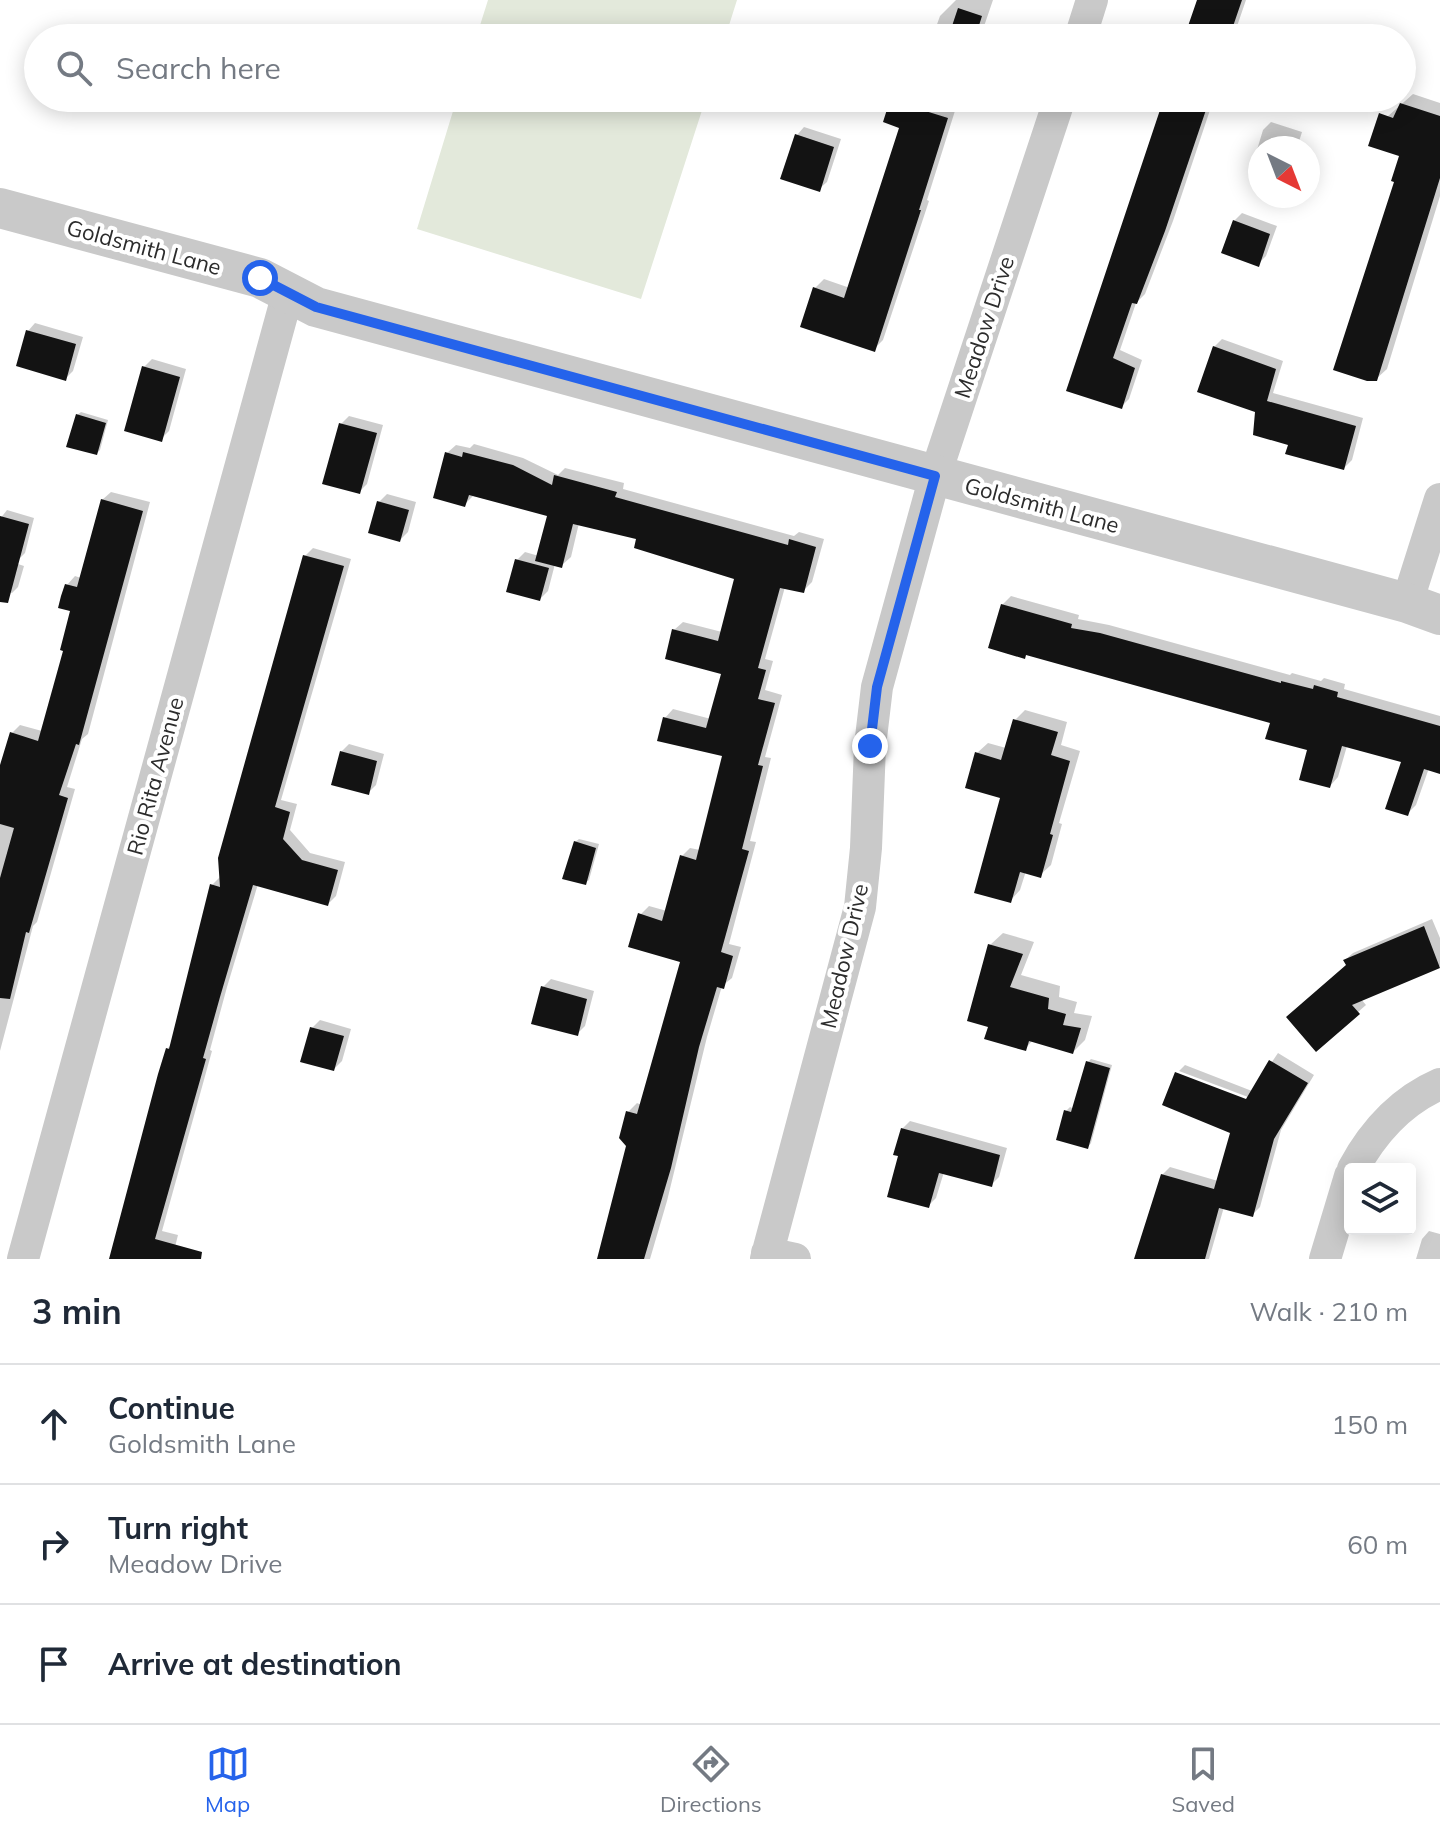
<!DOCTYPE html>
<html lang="en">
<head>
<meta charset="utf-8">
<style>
  :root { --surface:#fff; --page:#f6f6f7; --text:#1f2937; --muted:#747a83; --line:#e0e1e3; --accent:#2563eb }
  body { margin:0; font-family:Mulish,sans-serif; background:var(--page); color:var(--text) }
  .controls { position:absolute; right:24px; bottom:24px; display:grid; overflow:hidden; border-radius:8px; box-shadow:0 4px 20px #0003 }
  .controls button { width:72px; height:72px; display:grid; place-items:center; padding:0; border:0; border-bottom:2px solid var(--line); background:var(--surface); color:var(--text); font:40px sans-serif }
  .compass { position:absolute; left:1248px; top:136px; width:72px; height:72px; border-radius:50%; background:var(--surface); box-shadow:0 4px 20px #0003; rotate:138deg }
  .stop { position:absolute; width:24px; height:24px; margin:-18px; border:6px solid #2563eb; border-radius:50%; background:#fff }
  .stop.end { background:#2563eb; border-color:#fff; box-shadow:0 2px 8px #0008 }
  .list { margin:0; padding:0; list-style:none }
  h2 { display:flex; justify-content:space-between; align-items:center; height:104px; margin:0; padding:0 32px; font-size:34px }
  h2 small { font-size:26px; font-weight:400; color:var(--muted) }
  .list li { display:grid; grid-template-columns:52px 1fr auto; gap:24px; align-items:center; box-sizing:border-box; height:120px; padding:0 32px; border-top:2px solid var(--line) }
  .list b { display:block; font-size:30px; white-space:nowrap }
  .list p { margin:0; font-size:26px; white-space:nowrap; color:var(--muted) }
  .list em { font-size:26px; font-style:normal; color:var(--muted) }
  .icon { flex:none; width:44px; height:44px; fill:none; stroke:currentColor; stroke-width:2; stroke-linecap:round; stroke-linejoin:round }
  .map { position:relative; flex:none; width:1440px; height:1259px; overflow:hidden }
  .search { position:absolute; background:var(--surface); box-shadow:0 4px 20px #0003; left:24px; right:24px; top:24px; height:88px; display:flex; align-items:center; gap:20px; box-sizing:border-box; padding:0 28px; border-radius:44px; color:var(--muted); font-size:30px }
  .sheet { height:464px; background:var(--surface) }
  nav { display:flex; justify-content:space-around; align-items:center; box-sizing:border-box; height:112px; border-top:2px solid var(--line); background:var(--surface); font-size:22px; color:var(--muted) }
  nav a { display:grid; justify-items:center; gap:4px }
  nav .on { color:var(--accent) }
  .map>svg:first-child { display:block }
</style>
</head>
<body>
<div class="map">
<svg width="1440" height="1259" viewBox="0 0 1440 1259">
  <rect width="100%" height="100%" fill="#fff"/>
  <path fill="#e3e9db" d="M 488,0 L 737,0 L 725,38 L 476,38 Z
    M 457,98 L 706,98 L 641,299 L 417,229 Z"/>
  <path fill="#0003" d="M 956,0 L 993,0 L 980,38 L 932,38 L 940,16 Z
    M 1201,0 L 1246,0 L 1233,38 L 1188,38 Z
    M 1413,94 L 1440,103 L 1440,196 L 1387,369 L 1376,379 L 1396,181 L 1402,155 L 1387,117 Z
    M 895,98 L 959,98 L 927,200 L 929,201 L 883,340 L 874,349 L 815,288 L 824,279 L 850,288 L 902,126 L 892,101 Z
    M 1167,98 L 1214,98 L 1173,221 L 1145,294 L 1136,303 L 1120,350 L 1142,360 L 1129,399 L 1121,407 L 1068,389 Z
    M 1271,122 L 1302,132 L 1297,148 L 1260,148 L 1260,165 L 1253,163 L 1263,130 Z
    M 804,127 L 841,139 L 827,182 L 819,189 L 797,135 Z
    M 1242,213 L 1277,226 L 1266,256 L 1258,264 L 1234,221 Z
    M 35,323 L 83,337 L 73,371 L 65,379 L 28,331 Z
    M 1222,339 L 1283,361 L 1273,393 L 1363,418 L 1352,460 L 1344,468 L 1290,443 L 1214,347 Z
    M 152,359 L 186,369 L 169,431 L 161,439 L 144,367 Z
    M 81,412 L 108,420 L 100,450 L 97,453 L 77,415 Z
    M 349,416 L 383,425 L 367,484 L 359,492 L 341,424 Z
    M 474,444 L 523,458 L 558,475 L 565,468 L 624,483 L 623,489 L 794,536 L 799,532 L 824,539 L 812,582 L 803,591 L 785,587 L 765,659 L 773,661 L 765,690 L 782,695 L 765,757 L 771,758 L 750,841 L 756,842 L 729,944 L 741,947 L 732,978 L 722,986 L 707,1037 L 667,1201 L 650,1259 L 599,1259 L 628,1145 L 628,1112 L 637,1103 L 642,1105 L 682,961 L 640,915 L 649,906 L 667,911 L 682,856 L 690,848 L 700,850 L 725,755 L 665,718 L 673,709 L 711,719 L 723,672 L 674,630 L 683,622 L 722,632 L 737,578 L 638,538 L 579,523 L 571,557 L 562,565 L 555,564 L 548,591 L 540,599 L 517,560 L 525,552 L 539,556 L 549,514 L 473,496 L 465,504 L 447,453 L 456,445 L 470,448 Z
    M 111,492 L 150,502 L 88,734 L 82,739 L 67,787 L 75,789 L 37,922 L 33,926 L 0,1051 L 0,779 L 12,733 L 20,725 L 42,731 L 65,649 L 73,610 L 67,585 L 75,576 L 81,578 L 102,500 Z
    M 387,494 L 416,502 L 408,532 L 400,540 L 379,502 Z
    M 7,510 L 34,518 L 25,553 L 15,563 L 24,566 L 18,587 L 12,593 L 0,589 L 0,519 Z
    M 313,548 L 351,559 L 281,800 L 297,804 L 290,830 L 310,853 L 345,862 L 336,896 L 328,904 L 258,884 L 227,987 L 210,1050 L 212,1051 L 162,1231 L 178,1235 L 174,1251 L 183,1259 L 111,1259 L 167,1049 L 172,1044 L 212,885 L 220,877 L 305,556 Z
    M 1011,596 L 1079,615 L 1078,619 L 1109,625 L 1290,675 L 1292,673 L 1321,681 L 1324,678 L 1345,684 L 1344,689 L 1440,716 L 1440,772 L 1429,768 L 1416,805 L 1407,814 L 1403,761 L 1347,746 L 1338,777 L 1330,786 L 1310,749 L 1272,722 L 1002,605 Z
    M 1025,710 L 1067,722 L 1061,745 L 1080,751 L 1059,823 L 1062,824 L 1051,865 L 1040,875 L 1026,871 L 1020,890 L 1010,901 L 1002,797 L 977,753 L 988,743 L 1006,748 L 1015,720 Z
    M 349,744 L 384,754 L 376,785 L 368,793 L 341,752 Z
    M 579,839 L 599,844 L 589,880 L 585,883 L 575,842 Z
    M 1432,919 L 1440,938 L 1440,966 L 1361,999 L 1366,1005 L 1316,1049 L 1348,964 L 1345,960 L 1353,953 Z
    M 1003,933 L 1034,942 L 1021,975 L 1060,986 L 1059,997 L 1077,1002 L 1074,1013 L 1092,1016 L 1085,1040 L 1073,1052 L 1033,1040 L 1025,1049 L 990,1026 L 990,945 Z
    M 551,979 L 594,991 L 585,1026 L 577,1034 L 543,987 Z
    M 320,1020 L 351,1029 L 342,1061 L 334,1069 L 312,1028 Z
    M 1278,1053 L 1314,1075 L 1281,1130 L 1260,1207 L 1252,1215 L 1224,1207 L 1209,1259 L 1137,1259 L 1162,1175 L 1170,1167 L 1218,1181 L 1232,1132 L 1164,1104 L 1177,1073 L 1254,1104 L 1256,1100 L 1179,1071 L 1185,1065 L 1252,1091 Z
    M 1091,1059 L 1112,1065 L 1091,1143 L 1088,1147 L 1066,1111 L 1070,1107 L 1074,1109 L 1088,1062 Z
    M 910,1121 L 1007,1148 L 999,1177 L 991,1185 L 944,1172 L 936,1198 L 928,1206 L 901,1154 L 902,1129 Z
    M 1429,1231 L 1440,1234 L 1440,1259 L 1416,1259 L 1422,1239 Z"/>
  <path fill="#131313" d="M 1197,0 L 1242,0 L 1229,38 L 1214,38 L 1187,29 Z
    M 958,8 L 982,16 L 975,38 L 948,38 Z
    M 1164,98 L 1210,98 L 1165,231 L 1137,304 L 1132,303 L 1113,358 L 1135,368 L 1122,409 L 1066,391 Z
    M 890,100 L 948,118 L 919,210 L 921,210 L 875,352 L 800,327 L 813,287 L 844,298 L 899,128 L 883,122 Z
    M 1400,103 L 1440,116 L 1440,178 L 1377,381 L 1367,381 L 1333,370 L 1394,182 L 1391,181 L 1399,156 L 1368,146 L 1379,113 L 1393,118 Z
    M 795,134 L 834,147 L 820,192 L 780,179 Z
    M 1233,220 L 1270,234 L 1259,267 L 1221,253 Z
    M 26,330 L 76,344 L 66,381 L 16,366 Z
    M 1213,346 L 1276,369 L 1267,401 L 1356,426 L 1344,470 L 1285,454 L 1288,445 L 1253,435 L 1255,412 L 1197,392 Z
    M 142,366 L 180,377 L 162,442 L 124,431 Z
    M 76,414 L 106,423 L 97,455 L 66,447 Z
    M 339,423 L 377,433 L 360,494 L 322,484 Z
    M 445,452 L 462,457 L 463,452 L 513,465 L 552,485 L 554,475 L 617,492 L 615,497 L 788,545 L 789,539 L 816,547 L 804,593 L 780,588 L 758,668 L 766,670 L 758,699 L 775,703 L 758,765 L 763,766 L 742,849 L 749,851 L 721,952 L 733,956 L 724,989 L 717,987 L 699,1047 L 671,1168 L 644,1259 L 597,1259 L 626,1146 L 619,1138 L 626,1111 L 637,1114 L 680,962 L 628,947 L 638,913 L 662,921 L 680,855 L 696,860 L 722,756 L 657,741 L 663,717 L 706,728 L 721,674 L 665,659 L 672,629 L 718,641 L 734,579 L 634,548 L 636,539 L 573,524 L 562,568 L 535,561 L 547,516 L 469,495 L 465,507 L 433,498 Z
    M 101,499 L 143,511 L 79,745 L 76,744 L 59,795 L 68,798 L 29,933 L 26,932 L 10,999 L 0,998 L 0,878 L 14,828 L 0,824 L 0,765 L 10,732 L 38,741 L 63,651 L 60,650 L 70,611 L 58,608 L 61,596 L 65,584 L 77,587 Z
    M 377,501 L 409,510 L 400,542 L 368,533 Z
    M 0,516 L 29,524 L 8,603 L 0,602 Z
    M 303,555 L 344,566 L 275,807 L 290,812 L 283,839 L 302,860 L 338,870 L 328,906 L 253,885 L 220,997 L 203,1058 L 206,1059 L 155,1239 L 202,1252 L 201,1259 L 109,1259 L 158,1074 L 166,1048 L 169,1049 L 210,884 L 220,887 L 218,858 Z
    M 515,559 L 549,568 L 540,601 L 506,592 Z
    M 1001,604 L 1072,624 L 1071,628 L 1100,633 L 1281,683 L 1281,681 L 1313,689 L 1314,685 L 1338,692 L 1337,697 L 1440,726 L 1440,774 L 1424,769 L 1408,816 L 1385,809 L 1401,762 L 1342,746 L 1330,788 L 1299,780 L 1307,750 L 1265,739 L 1270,723 L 1026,655 L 1025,659 L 988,648 Z
    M 1013,719 L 1058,732 L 1051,755 L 1070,761 L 1050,834 L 1053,835 L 1041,878 L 1020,872 L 1011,903 L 974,893 L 1000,798 L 965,788 L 975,752 L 1001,760 Z
    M 340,751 L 377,761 L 369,795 L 331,785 Z
    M 574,841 L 596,848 L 586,885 L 562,879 Z
    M 1424,926 L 1440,968 L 1352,1005 L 1360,1014 L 1316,1052 L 1286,1017 L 1346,965 L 1343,960 Z
    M 988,944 L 1023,954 L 1010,987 L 1049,998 L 1048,1009 L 1066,1014 L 1063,1025 L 1081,1028 L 1073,1054 L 1029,1041 L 1026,1051 L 984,1039 L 988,1027 L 967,1021 Z
    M 541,986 L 587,999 L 578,1036 L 531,1024 Z
    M 310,1027 L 344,1036 L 334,1071 L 300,1062 Z
    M 1269,1060 L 1308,1083 L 1274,1139 L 1253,1217 L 1219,1208 L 1205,1259 L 1134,1259 L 1161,1174 L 1214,1189 L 1230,1133 L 1162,1105 L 1175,1072 L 1246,1099 Z
    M 1086,1061 L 1110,1068 L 1088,1149 L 1056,1140 L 1064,1110 L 1071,1112 Z
    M 901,1128 L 1000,1155 L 992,1187 L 939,1173 L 929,1208 L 887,1197 L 898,1156 L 893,1155 Z"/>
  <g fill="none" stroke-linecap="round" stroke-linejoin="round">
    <path stroke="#c9c9c9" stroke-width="32" d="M 1080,38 L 1092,0
      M 1407,603 L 1440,499
      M 1353,1169 C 1373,1132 1401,1101 1440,1084
      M 767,1253 L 795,1259
      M 23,1259 L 288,293
      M 766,1259 L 860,907 L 866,848 L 870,746 L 877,687 L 935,476 L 1060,98
      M 1325,1259 L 1350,1176"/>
    <path stroke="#c9c9c9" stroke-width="40" d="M 0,208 L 260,278 L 316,307 L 1407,603 L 1440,615"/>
  </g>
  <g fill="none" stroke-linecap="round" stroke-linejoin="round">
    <path stroke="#2563eb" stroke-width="10" d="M 260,278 L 316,307 L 935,476 L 877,687 L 870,746"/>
  </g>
  <g text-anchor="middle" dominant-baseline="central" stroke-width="8" stroke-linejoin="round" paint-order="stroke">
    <g font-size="22" fill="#2c2c2c" stroke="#fff">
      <text transform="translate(144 247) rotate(15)">Goldsmith Lane</text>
      <text transform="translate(984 327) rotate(-72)">Meadow Drive</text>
      <text transform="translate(1042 505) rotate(15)">Goldsmith Lane</text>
      <text transform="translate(155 776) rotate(-75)">Rio Rita Avenue</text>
      <text transform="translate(844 956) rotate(-77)">Meadow Drive</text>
    </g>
  </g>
</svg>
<div class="controls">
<button><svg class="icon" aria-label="layers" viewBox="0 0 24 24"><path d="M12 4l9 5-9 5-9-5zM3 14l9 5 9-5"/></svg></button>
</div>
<svg class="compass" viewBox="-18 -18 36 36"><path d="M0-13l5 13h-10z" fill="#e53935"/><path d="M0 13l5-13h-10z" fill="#747a83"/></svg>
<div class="stop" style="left:260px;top:278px"></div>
<div class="stop end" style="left:870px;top:746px"></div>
<div class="search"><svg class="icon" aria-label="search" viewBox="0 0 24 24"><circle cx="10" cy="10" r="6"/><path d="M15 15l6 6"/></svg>Search here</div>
</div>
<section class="sheet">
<h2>3 min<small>Walk · 210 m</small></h2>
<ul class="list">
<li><svg class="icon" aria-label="ahead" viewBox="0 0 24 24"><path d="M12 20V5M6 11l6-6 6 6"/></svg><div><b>Continue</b><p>Goldsmith Lane</p></div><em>150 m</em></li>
<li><svg class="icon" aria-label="right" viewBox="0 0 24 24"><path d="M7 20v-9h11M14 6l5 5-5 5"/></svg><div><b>Turn right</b><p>Meadow Drive</p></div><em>60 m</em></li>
<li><svg class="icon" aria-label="arrive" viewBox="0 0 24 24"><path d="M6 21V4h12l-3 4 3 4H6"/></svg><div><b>Arrive at destination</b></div></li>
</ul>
</section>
<nav>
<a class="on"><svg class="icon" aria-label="map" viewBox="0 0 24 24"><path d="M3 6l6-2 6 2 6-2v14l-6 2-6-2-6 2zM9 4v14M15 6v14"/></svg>Map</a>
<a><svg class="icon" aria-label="directions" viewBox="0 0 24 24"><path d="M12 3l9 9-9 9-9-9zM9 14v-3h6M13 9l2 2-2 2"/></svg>Directions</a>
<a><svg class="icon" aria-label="saved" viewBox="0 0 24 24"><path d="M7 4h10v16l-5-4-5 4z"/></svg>Saved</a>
</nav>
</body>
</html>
